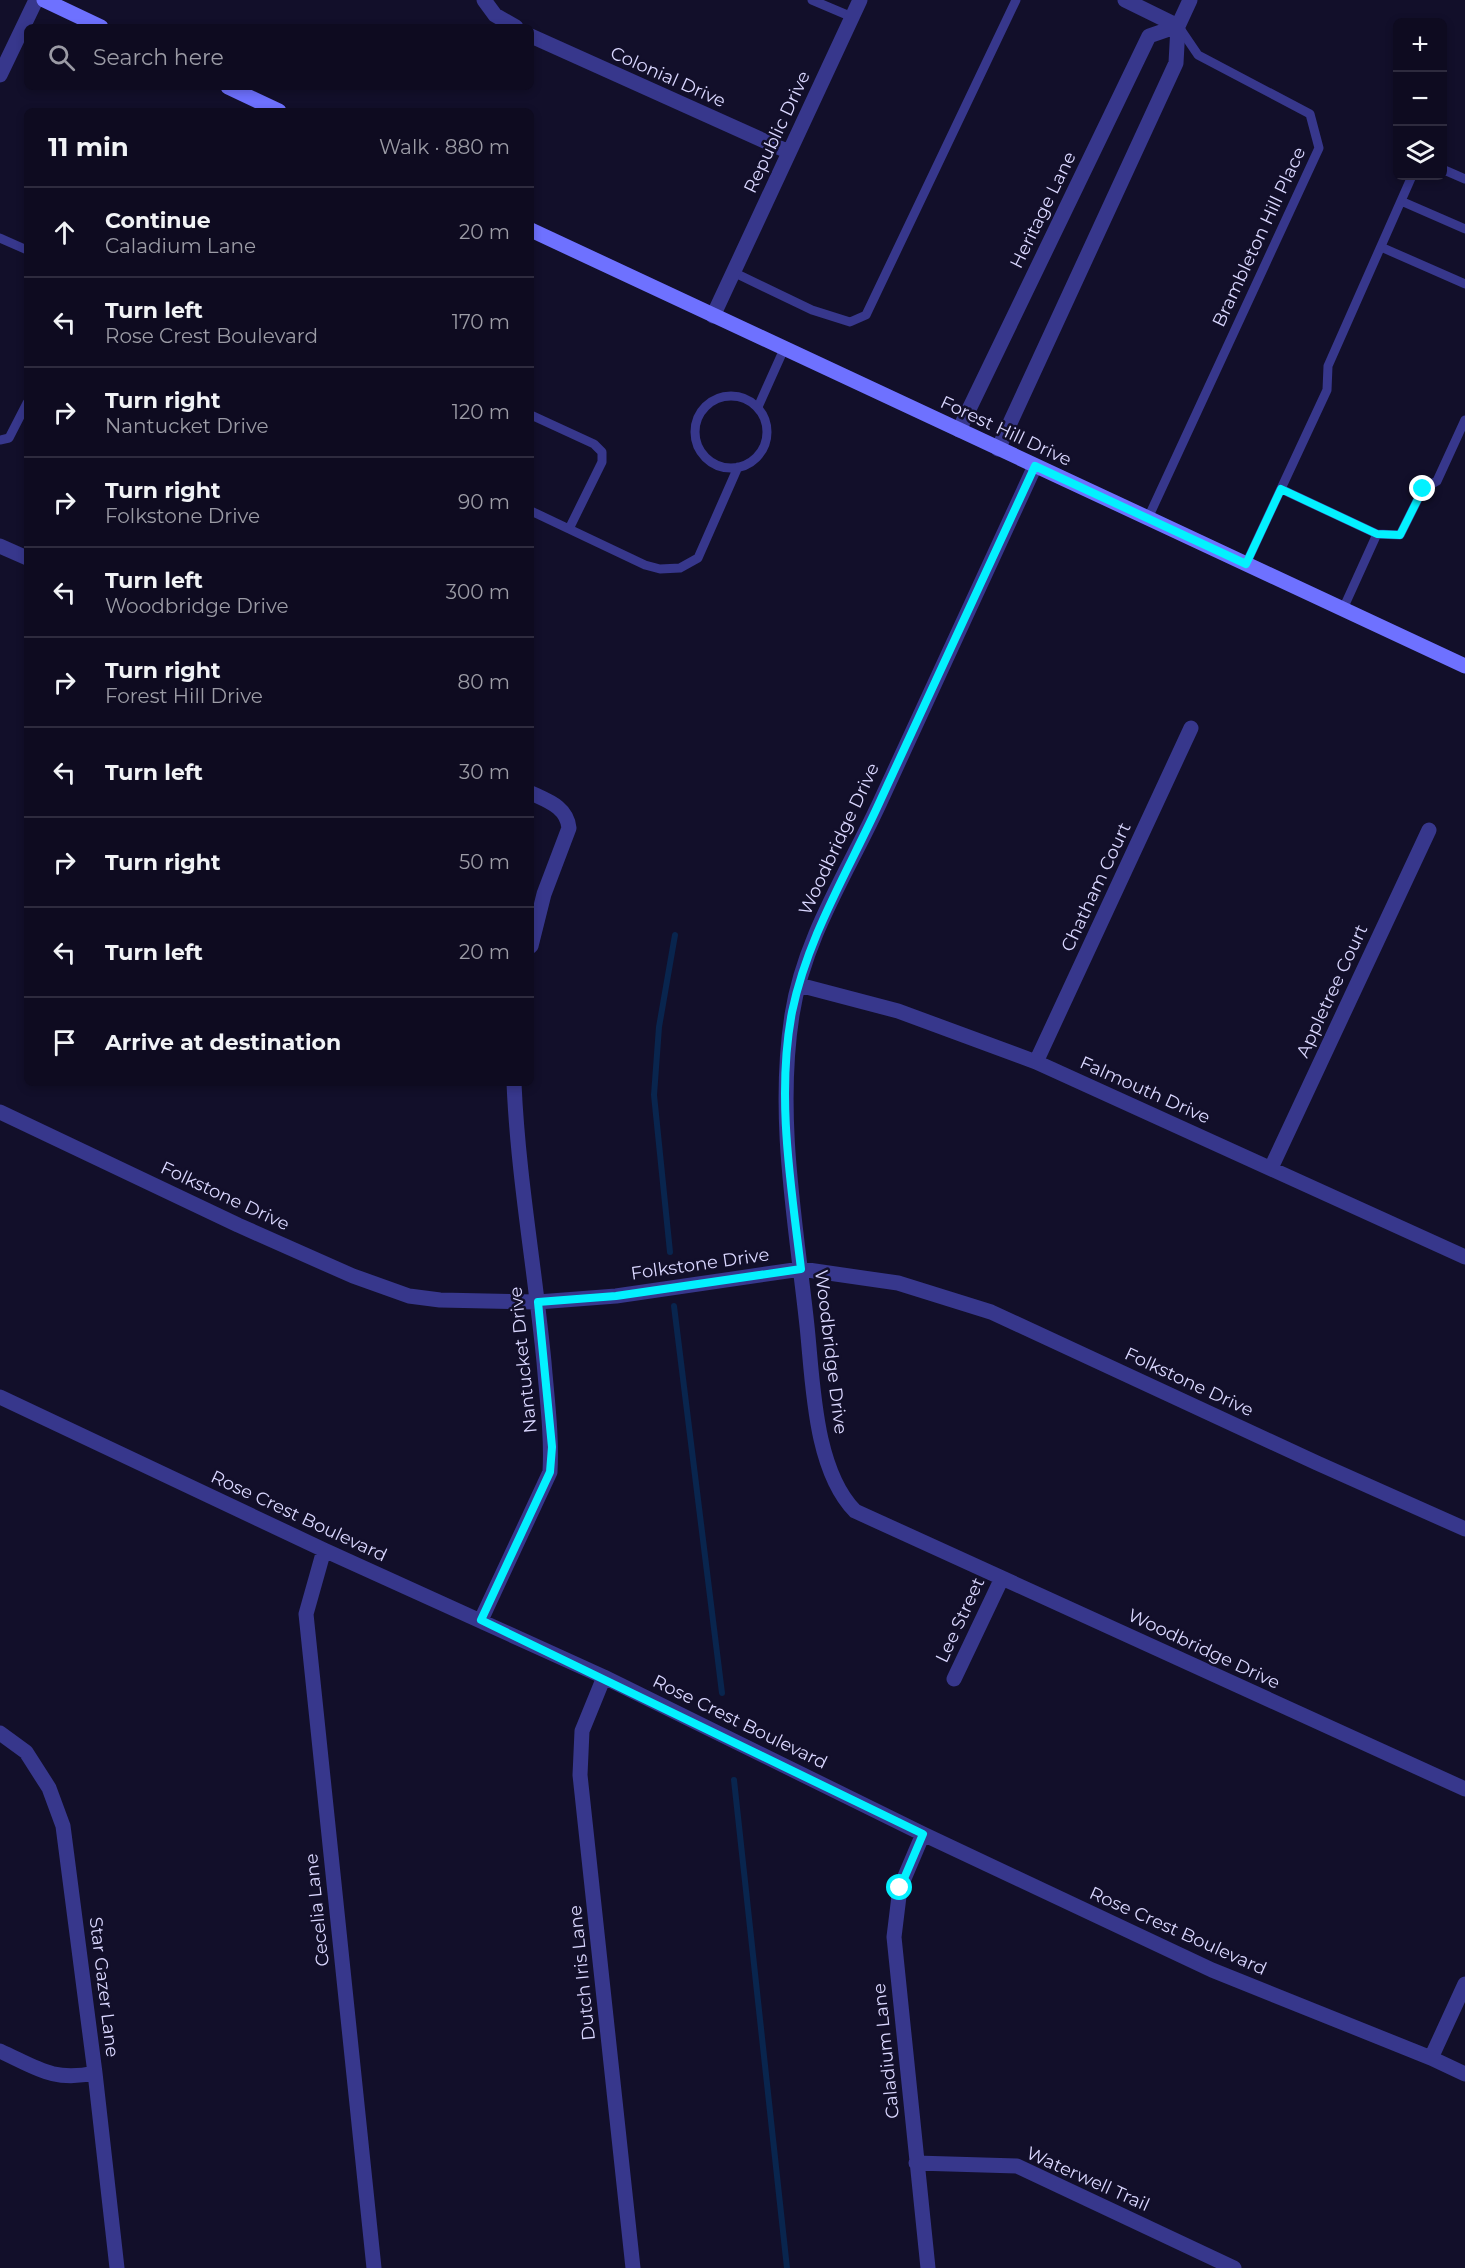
<!DOCTYPE html>
<html lang="en">
<head>
<meta charset="utf-8">
<style>
  :root { --surface:#0e0b20; --page:#1c192d; --text:#f1f3f6; --muted:#9b9ba5; --line:#2e2b3e }
  body { margin:0; font-family:Montserrat,sans-serif; background:var(--page); color:var(--text) }
  .controls { position:absolute; right:18px; top:18px; display:grid; overflow:hidden; border-radius:9px; box-shadow:0 3px 9px #0003 }
  .controls button { width:54px; height:54px; display:grid; place-items:center; padding:0; border:0; border-bottom:2px solid var(--line); background:var(--surface); color:var(--text); font:30px sans-serif }
  .stop { position:absolute; width:18px; height:18px; margin:-14px; border:4px solid #03f1ff; border-radius:50%; background:#fff }
  .stop.end { background:#03f1ff; border-color:#fff; box-shadow:0 2px 6px #0008 }
  .list { margin:0; padding:0; list-style:none }
  h2 { display:flex; justify-content:space-between; align-items:center; height:78px; margin:0; padding:0 24px; font-size:26px }
  h2 small { font-size:20px; font-weight:400; color:var(--muted) }
  .list li { display:grid; grid-template-columns:39px 1fr auto; gap:18px; align-items:center; box-sizing:border-box; height:90px; padding:0 24px; border-top:2px solid var(--line) }
  .list b { display:block; font-size:22px; white-space:nowrap }
  .list p { margin:0; font-size:20px; white-space:nowrap; color:var(--muted) }
  .list em { font-size:20px; font-style:normal; color:var(--muted) }
  .icon { flex:none; width:33px; height:33px; fill:none; stroke:currentColor; stroke-width:2; stroke-linecap:round; stroke-linejoin:round }
  .map { position:relative; flex:none; width:1465px; height:2268px; overflow:hidden }
  .search { position:absolute; background:var(--surface); box-shadow:0 3px 9px #0003; left:24px; top:24px; width:510px; height:66px; display:flex; align-items:center; gap:15px; box-sizing:border-box; padding:0 21px; border-radius:9px; color:var(--muted); font-size:22px }
  .panel { position:absolute; background:var(--surface); box-shadow:0 3px 9px #0003; left:24px; top:108px; width:510px; height:978px; border-radius:9px }
  .map>svg:first-child { display:block }
</style>
</head>
<body>
<div class="map">
<svg width="1465" height="2268" viewBox="0 0 1465 2268">
  <rect width="100%" height="100%" fill="#120f2a"/>
  <g fill="none" stroke-linecap="round" stroke-linejoin="round">
    <path stroke="#09254e" stroke-width="6" d="M 670,1252 L 654,1095 L 659,1027 L 675,935
      M 674,1306 L 722,1693
      M 734,1780 L 787,2268"/>
    <path stroke="#37378c" stroke-width="9" d="M 812,0 L 852,17
      M 1442,169 L 1465,179
      M 1401,201 L 1465,229
      M 0,238 L 27,250
      M 1381,247 L 1465,284
      M 733,272 L 812,310 L 850,322 L 866,315 L 1016,0
      M695 432a36 36 0 1 1 72 0a36 36 0 1 1-72 0Z
      M 758,407 L 784,349
      M 531,415 L 594,444 L 602,452 L 602,462 L 569,529
      M 0,440 L 9,438 L 27,403
      M 1281,489 L 1377,534
      M 531,511 L 645,565 L 660,569 L 680,568 L 698,558 L 738,467
      M 1148,518 L 1319,148 L 1310,114 L 1198,55 L 1179,27
      M 1246,564 L 1327,390 L 1328,366 L 1412,176
      M 1343,609 L 1377,534 L 1400,535 L 1423,489 L 1437,481 L 1465,420"/>
    <path stroke="#37378c" stroke-width="15" d="M 484,0 L 495,15 L 516,27
      M 1125,0 L 1178,26
      M 531,36 L 789,152
      M 713,316 L 860,0
      M 959,430 L 1149,36 L 1178,26
      M 998,449 L 1176,63 L 1178,26 L 1190,0
      M 1035,466 C 984,577 932,688 881,800 C 849,870 804,937 792,1015 C 776,1119 796,1223 807,1326 C 813,1382 814,1469 855,1511 L 1465,1789
      M 0,546 L 27,558
      M 531,793 C 548,801 567,807 569,828 L 544,894 L 531,946
      M 799,985 L 898,1011 L 1036,1062 L 1465,1257
      M 1036,1062 L 1191,728
      M 0,1112 L 238,1225 L 353,1276 L 409,1296 L 440,1300 L 538,1302 L 616,1296 L 801,1269 L 898,1283 L 991,1312 L 1317,1463 L 1465,1529
      M 1271,1168 L 1429,830
      M 0,1397 L 324,1550 L 604,1677 L 923,1834 L 1212,1970 L 1431,2058 L 1465,2074
      M 324,1550 L 306,1614 L 374,2268
      M 481,1620 L 550,1472 C 552,1435 547,1399 544,1362 C 535,1269 518,1177 514,1083
      M 604,1677 L 582,1731 L 580,1775 L 633,2268
      M 954,1679 L 1002,1578
      M 0,1733 L 26,1752 L 49,1788 L 63,1826 L 95,2073 L 117,2268
      M 923,1834 L 900,1888 L 894,1937 L 928,2268
      M 0,2051 C 37,2068 53,2082 95,2073
      M 1431,2058 L 1465,1984
      M 916,2163 L 1017,2166 L 1234,2268"/>
    <path stroke="#37378c" stroke-width="15" d="M 0,75 L 36,0"/>
    <path stroke="#6e71ff" stroke-width="15" d="M 44,0 L 101,27
      M 228,87 L 279,111
      M 531,230 L 1465,666"/>
  </g>
  <g fill="none" stroke-linecap="round" stroke-linejoin="round">
    <path stroke="#03f1ff" stroke-width="8" d="M 900,1888 L 923,1834 L 481,1620 L 550,1472 L 552,1447 L 538,1302 L 616,1296 L 801,1269 C 791,1185 776,1096 792,1012 C 808,935 849,870 881,799 C 932,688 984,577 1035,466 L 1246,564 L 1281,489 L 1377,534 L 1400,535 L 1423,489"/>
  </g>
  <g text-anchor="middle" dominant-baseline="central" stroke-width="5" stroke-linejoin="round" paint-order="stroke">
    <g font-size="18" fill="#dad7ff" stroke="#120f2a">
      <text transform="translate(668 77) rotate(24)">Colonial Drive</text>
      <text transform="translate(777 132) rotate(-65)">Republic Drive</text>
      <text transform="translate(1043 210) rotate(-64)">Heritage Lane</text>
      <text transform="translate(1259 237) rotate(-65)">Brambleton Hill Place</text>
      <text transform="translate(1006 431) rotate(25)">Forest Hill Drive</text>
      <text transform="translate(839 839) rotate(-65)">Woodbridge Drive</text>
      <text transform="translate(1096 887) rotate(-65)">Chatham Court</text>
      <text transform="translate(1332 991) rotate(-65)">Appletree Court</text>
      <text transform="translate(1145 1090) rotate(24)">Falmouth Drive</text>
      <text transform="translate(225 1196) rotate(25)">Folkstone Drive</text>
      <text transform="translate(700 1264) rotate(-8)">Folkstone Drive</text>
      <text transform="translate(831 1352) rotate(83)">Woodbridge Drive</text>
      <text transform="translate(523 1360) rotate(-96)">Nantucket Drive</text>
      <text transform="translate(1189 1382) rotate(25)">Folkstone Drive</text>
      <text transform="translate(299 1516) rotate(25)">Rose Crest Boulevard</text>
      <text transform="translate(960 1620) rotate(-65)">Lee Street</text>
      <text transform="translate(1204 1649) rotate(25)">Woodbridge Drive</text>
      <text transform="translate(740 1722) rotate(26)">Rose Crest Boulevard</text>
      <text transform="translate(317 1910) rotate(-96)">Cecelia Lane</text>
      <text transform="translate(1178 1931) rotate(24)">Rose Crest Boulevard</text>
      <text transform="translate(582 1973) rotate(-96)">Dutch Iris Lane</text>
      <text transform="translate(104 1987) rotate(83)">Star Gazer Lane</text>
      <text transform="translate(886 2051) rotate(-96)">Caladium Lane</text>
      <text transform="translate(1088 2179) rotate(24)">Waterwell Trail</text>
    </g>
  </g>
</svg>
<div class="controls">
<button>+</button>
<button>−</button>
<button><svg class="icon" aria-label="layers" viewBox="0 0 24 24"><path d="M12 4l9 5-9 5-9-5zM3 14l9 5 9-5"/></svg></button>
</div>
<div class="stop" style="left:900px;top:1888px"></div>
<div class="stop end" style="left:1423px;top:489px"></div>
<div class="search"><svg class="icon" aria-label="search" viewBox="0 0 24 24"><circle cx="10" cy="10" r="6"/><path d="M15 15l6 6"/></svg>Search here</div>
<section class="panel">
<h2>11 min<small>Walk · 880 m</small></h2>
<ul class="list">
<li><svg class="icon" aria-label="ahead" viewBox="0 0 24 24"><path d="M12 20V5M6 11l6-6 6 6"/></svg><div><b>Continue</b><p>Caladium Lane</p></div><em>20 m</em></li>
<li><svg class="icon" aria-label="left" viewBox="0 0 24 24"><path d="M17 20v-9H6M10 6l-5 5 5 5"/></svg><div><b>Turn left</b><p>Rose Crest Boulevard</p></div><em>170 m</em></li>
<li><svg class="icon" aria-label="right" viewBox="0 0 24 24"><path d="M7 20v-9h11M14 6l5 5-5 5"/></svg><div><b>Turn right</b><p>Nantucket Drive</p></div><em>120 m</em></li>
<li><svg class="icon" aria-label="right" viewBox="0 0 24 24"><path d="M7 20v-9h11M14 6l5 5-5 5"/></svg><div><b>Turn right</b><p>Folkstone Drive</p></div><em>90 m</em></li>
<li><svg class="icon" aria-label="left" viewBox="0 0 24 24"><path d="M17 20v-9H6M10 6l-5 5 5 5"/></svg><div><b>Turn left</b><p>Woodbridge Drive</p></div><em>300 m</em></li>
<li><svg class="icon" aria-label="right" viewBox="0 0 24 24"><path d="M7 20v-9h11M14 6l5 5-5 5"/></svg><div><b>Turn right</b><p>Forest Hill Drive</p></div><em>80 m</em></li>
<li><svg class="icon" aria-label="left" viewBox="0 0 24 24"><path d="M17 20v-9H6M10 6l-5 5 5 5"/></svg><div><b>Turn left</b></div><em>30 m</em></li>
<li><svg class="icon" aria-label="right" viewBox="0 0 24 24"><path d="M7 20v-9h11M14 6l5 5-5 5"/></svg><div><b>Turn right</b></div><em>50 m</em></li>
<li><svg class="icon" aria-label="left" viewBox="0 0 24 24"><path d="M17 20v-9H6M10 6l-5 5 5 5"/></svg><div><b>Turn left</b></div><em>20 m</em></li>
<li><svg class="icon" aria-label="arrive" viewBox="0 0 24 24"><path d="M6 21V4h12l-3 4 3 4H6"/></svg><div><b>Arrive at destination</b></div></li>
</ul>
</section>
</div>
</body>
</html>
